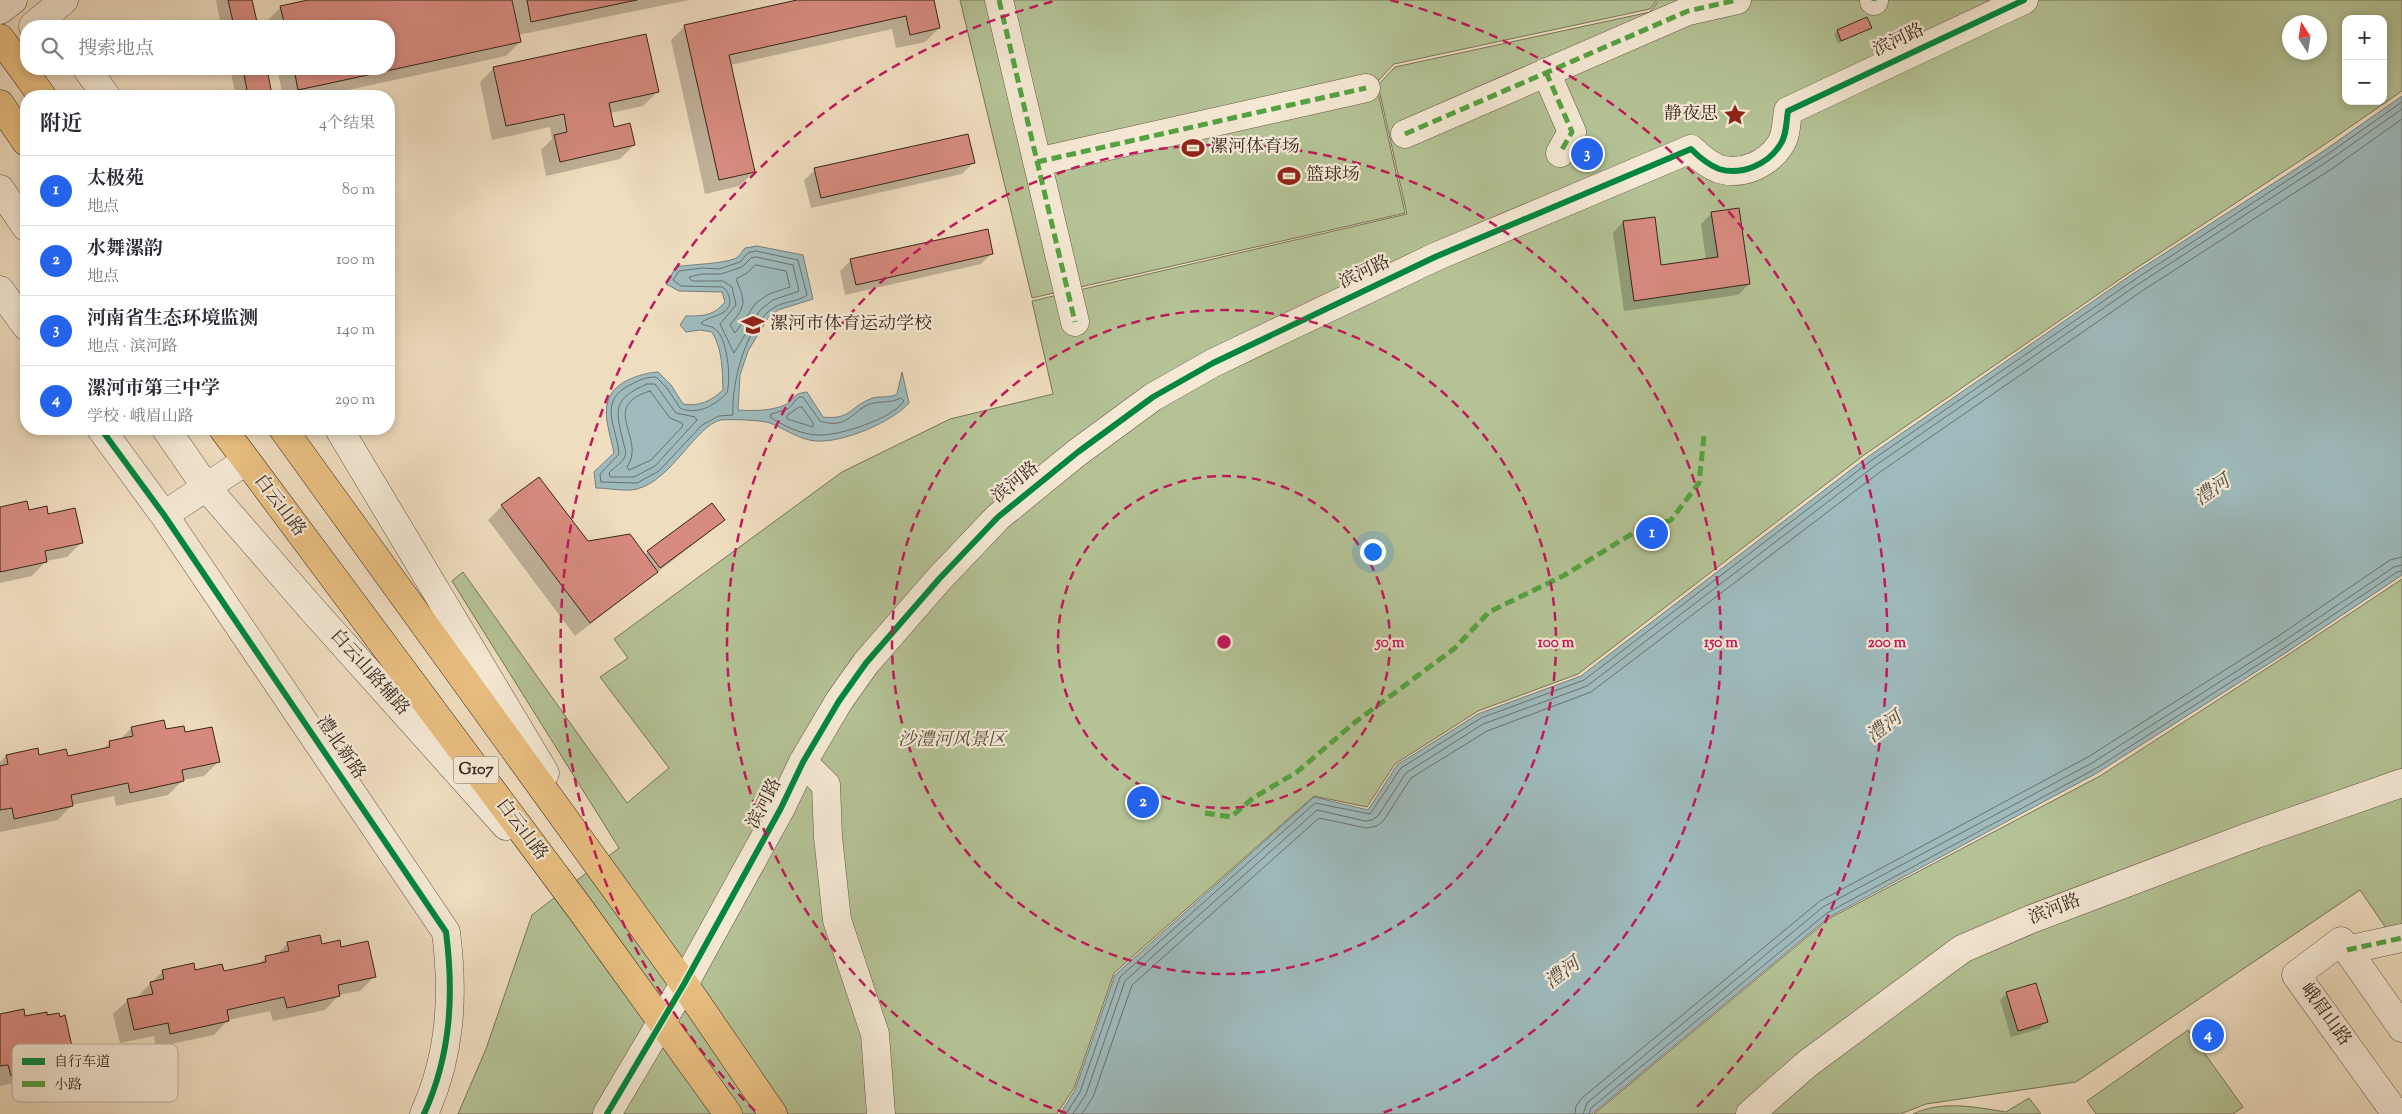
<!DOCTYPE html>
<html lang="zh">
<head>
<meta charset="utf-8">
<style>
  :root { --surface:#fff; --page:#f2f2f3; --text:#2b2b33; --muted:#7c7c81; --line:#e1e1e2; --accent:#2563eb }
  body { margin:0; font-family:"Sorts Mill Goudy","Noto Serif SC",serif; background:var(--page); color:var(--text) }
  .controls { position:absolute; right:15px; top:15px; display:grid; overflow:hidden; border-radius:10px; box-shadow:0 2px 8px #0003 }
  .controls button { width:45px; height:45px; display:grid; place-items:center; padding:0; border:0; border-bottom:1px solid var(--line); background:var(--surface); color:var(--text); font:25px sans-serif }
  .compass { position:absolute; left:2282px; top:15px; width:45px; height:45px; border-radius:50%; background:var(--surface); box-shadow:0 2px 8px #0003; rotate:348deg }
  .you { position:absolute; left:1372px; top:551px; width:18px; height:18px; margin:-12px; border:4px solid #fff; border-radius:50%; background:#1a73e8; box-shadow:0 0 0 8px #1a73e833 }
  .badge { display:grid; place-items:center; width:32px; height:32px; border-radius:50%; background:var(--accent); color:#fff; font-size:16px; font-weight:700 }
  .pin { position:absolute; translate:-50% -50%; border:2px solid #fff; box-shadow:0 1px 5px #0006 }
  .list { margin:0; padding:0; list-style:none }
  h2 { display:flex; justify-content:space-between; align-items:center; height:65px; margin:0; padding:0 20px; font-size:21px }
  h2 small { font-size:16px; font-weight:400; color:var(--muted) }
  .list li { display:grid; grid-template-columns:32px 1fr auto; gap:15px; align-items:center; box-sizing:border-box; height:70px; padding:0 20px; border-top:1px solid var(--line) }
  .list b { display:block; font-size:19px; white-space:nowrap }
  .list p { margin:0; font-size:16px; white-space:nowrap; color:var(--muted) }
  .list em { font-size:16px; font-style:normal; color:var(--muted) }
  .icon { flex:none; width:28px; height:28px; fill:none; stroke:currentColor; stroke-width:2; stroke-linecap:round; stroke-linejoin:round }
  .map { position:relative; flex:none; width:2402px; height:1114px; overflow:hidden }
  .search { position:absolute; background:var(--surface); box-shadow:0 2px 8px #0003; left:20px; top:20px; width:375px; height:55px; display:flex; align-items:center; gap:12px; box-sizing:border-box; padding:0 18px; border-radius:20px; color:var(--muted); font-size:19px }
  .panel { position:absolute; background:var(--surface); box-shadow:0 2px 8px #0003; left:20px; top:90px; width:375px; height:345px; border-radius:20px }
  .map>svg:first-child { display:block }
</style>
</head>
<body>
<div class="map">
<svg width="2402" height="1114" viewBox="0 0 2402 1114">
  <rect width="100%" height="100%" fill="#efddbf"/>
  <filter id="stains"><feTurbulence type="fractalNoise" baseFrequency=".004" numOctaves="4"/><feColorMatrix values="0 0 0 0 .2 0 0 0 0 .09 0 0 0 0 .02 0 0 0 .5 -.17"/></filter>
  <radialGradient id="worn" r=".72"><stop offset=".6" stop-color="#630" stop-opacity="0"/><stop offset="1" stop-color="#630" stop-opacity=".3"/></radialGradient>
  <path fill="#b4c295" stroke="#76745a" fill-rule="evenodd" d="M 960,0 L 1657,0 L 1650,9 L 1394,64 L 1376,83 L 1405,213 L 1032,298 Z
    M 1659,0 L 2402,0 L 2402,91 L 2321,147 L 2129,273 L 1864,455 L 1578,674 L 1478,711 L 1395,764 L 1367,807 L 1314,796 L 1114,973 L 1074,1088 L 1057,1114 L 458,1114 L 486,1049 L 532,915 L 619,848 L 452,581 L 463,572 L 627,803 L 669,768 L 600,677 L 628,658 L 614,639 L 842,472 L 950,419 L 1053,394 L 1032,301 L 1407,214 L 1378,85 L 1395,67 L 1650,12 ZM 2346,19 L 2383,19 L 2383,101 L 2346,101 ZM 2290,22 L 2320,22 L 2320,52 L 2290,52 Z
    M 2402,579 L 2402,928 L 2388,931 L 2360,890 L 2076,1082 L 1926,1104 L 1900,1114 L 1594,1114 L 1830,918 L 2100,776 L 2289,654 Z
    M 2188,1030 L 2243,1107 L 2233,1114 L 2096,1114 L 2087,1101 Z
    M 2029,1098 L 2041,1114 L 1913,1114 C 1942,1100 1975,1107 2006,1112 Z"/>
  <path fill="#9ebabc" stroke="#757f7d" d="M 2402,96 L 2402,575 L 2287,652 L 2097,773 L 1829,917 L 1592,1114 L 1060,1114 L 1075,1090 L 1115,975 L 1314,797 L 1368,810 L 1397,765 L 1478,714 L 1581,676 L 1869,456 L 2131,275 L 2322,152 Z
    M 757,246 L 803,255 L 813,299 L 778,310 L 768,318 L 748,351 L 740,375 L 738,410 C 752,411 771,411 785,405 C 796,399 791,394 807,392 L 823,417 C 850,420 849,408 870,399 C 878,395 888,399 897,394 L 902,372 L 909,403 C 892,422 843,443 816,441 C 800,440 785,429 770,423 C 761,420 731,419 721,420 C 696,425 672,480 637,489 C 626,492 608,488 596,488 L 594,472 L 614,453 C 608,424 595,396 628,380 C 639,375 647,373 658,372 L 671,385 L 683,404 C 699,407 711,401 723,390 C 722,369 723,351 712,332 L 700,330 L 686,332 L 680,325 L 686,316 C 704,316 713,316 725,302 L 722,292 L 679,291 L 666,284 L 676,267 C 691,264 728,264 738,257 C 740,255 743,250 745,248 Z"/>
  <path fill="#0003" d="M 216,0 L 251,0 L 256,26 L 221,26 Z
    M 314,0 L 689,0 L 518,35 L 520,42 L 506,56 L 320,96 L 283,96 L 277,69 L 389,69 L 389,26 L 268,26 L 267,21 L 281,7 Z
    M 802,0 L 933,0 L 939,28 L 925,42 L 896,48 L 892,29 L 730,65 L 754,172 L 739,186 L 705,194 L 671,40 L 685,26 Z
    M 1871,28 L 1838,43 L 1834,34 L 1838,31 Z
    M 494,68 L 657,92 L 643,106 L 610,113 L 613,128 L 634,145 L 620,159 L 546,176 L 541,150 L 552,139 L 550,127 L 492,140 L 480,82 Z
    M 230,69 L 265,69 L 271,94 L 268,96 L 236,96 Z
    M 1573,153 L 1599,156 L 1575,168 L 1570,156 Z
    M 973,163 L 962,174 L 811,208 L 804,180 L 815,170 Z
    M 1712,213 L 1749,284 L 1738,295 L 1624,311 L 1613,233 L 1623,222 L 1660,267 L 1706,260 L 1701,224 Z
    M 992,253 L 981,264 L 845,295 L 840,271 L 851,260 Z
    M 712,505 L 723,520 L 716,527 L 575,636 L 488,520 L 502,506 L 587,542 L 644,555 Z
    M 0,508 L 47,515 L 81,543 L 67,557 L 46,561 L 32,576 L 0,583 Z
    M 132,728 L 184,734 L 218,762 L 204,776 L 183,780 L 168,795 L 116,806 L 114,796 L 72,805 L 58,820 L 0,832 L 0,762 L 6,756 L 67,757 L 102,750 L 109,743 L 119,740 Z
    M 288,943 L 340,948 L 374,977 L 360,991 L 339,995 L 325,1010 L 273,1021 L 270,1011 L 228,1020 L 214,1035 L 156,1047 L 154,1036 L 120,1043 L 113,1014 L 128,1000 L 137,997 L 163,971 L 223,972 L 258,965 L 266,957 L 276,955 Z
    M 2007,993 L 2046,1022 L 2039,1029 L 2011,1037 L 2000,1000 Z
    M 0,1015 L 24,1017 L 71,1051 L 61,1062 L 40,1066 L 41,1069 L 30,1080 L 0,1086 Z"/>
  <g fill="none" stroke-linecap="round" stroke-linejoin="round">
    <path stroke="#6b706d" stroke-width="1" d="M 756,251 L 798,260 L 807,295 C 798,302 785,301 775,307 C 746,323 731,384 733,415 L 719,416 L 702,425 L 659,471 L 637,483 L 601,482 L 600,474 L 619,454 C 617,427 597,401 630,385 C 639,380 646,377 656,377 L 667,388 L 680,408 C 697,416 715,405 727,393 C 731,379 728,338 715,329 C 711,325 705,327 701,323 C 709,315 735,316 729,296 C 727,292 727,290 722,287 L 681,286 L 673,280 L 679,271 L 702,268 L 719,269 L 740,262 L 748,253 Z
      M 756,257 L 793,265 L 799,291 L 773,300 L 760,310 L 734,353 L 720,324 L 736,305 L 732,287 L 723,281 L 692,281 L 689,277 L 702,274 L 721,274 L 742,267 L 751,258 Z
      M 756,265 L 786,271 L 790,287 L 769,294 L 756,303 L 735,333 L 730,325 C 746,305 746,303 736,279 L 747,273 Z
      M 647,384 L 655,384 L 676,413 L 695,417 L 697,420 L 655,466 L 634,477 L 610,477 L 609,473 C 614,467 623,463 625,456 C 627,451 624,446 623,441 C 615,408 613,399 647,384 Z
      M 650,391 L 670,418 L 682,423 L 683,426 L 651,460 L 629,470 L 627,467 C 647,438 598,407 650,391 Z
      M 803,397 L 820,421 C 850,431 853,407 874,403 C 885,401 890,403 901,398 L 904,401 C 892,419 839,436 818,435 C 802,435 782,425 770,417 L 771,414 L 788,409 L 798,398 Z
      M 799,407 L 802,407 L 813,423 L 813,427 L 787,419 L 787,416 Z
      M 1066,1114 L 1080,1092 L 1120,977 L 1315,803 L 1370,814 L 1401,768 L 1481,718 L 1584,680 L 1872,460 L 2134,280 L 2325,156 L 2402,102
      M 1073,1114 L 1086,1094 L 1125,981 L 1317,810 L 1365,821 L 1372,820 L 1378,816 L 1406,773 L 1483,724 L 1587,686 L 1876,465 L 2137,285 L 2328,161 L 2402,109
      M 1082,1114 L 1093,1097 L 1132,985 L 1319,818 L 1366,828 L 1377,826 L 1384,820 L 1411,778 L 1487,731 L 1591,692 L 1880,472 L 2142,291 L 2333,168 L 2402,119
      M 1575,1114 L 1576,1106 L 1582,1098 L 1820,901 L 2088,757 L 2277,637 L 2390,560 L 2402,557
      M 1583,1114 L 1587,1103 L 1823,907 L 2092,763 L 2281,643 L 2394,567 L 2402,565
      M 1589,1114 L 1591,1108 L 1827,913 L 2095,769 L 2284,648 L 2397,572 L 2402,571"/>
  </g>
  <path fill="#d78b7f" stroke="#38261e" d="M 228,0 L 252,0 L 258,26 L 234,26 Z
    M 308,0 L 512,0 L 521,42 L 298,90 L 294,69 L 389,69 L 389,26 L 285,26 L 280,6 Z
    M 527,0 L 637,0 L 531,22 Z
    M 797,0 L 934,0 L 940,28 L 910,35 L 906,16 L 729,55 L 755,172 L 719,180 L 684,25 Z
    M 1867,17 L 1872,28 L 1841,41 L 1837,30 Z
    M 646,34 L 659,92 L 609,103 L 614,127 L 630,123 L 635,145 L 560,162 L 554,135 L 567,132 L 564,114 L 506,126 L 493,67 Z
    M 243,69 L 267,69 L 272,95 L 248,96 Z
    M 968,134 L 975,163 L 821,198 L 814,168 Z
    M 1595,142 L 1601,156 L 1579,166 L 1573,152 Z
    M 1739,208 L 1750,284 L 1634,301 L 1623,221 L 1655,217 L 1661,265 L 1718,257 L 1711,212 Z
    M 988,229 L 993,254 L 856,285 L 850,259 Z
    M 539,477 L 588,541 L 630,534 L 658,572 L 590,623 L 501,505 Z
    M 27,501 L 29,510 L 47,506 L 48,514 L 75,508 L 83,543 L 45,551 L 47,562 L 0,572 L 0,507 Z
    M 712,503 L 725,520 L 660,568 L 647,551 Z
    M 164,720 L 166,729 L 184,726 L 185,732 L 212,727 L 220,762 L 182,770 L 184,781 L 130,793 L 128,783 L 71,795 L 73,806 L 14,819 L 12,808 L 0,810 L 0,766 L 8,764 L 6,755 L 38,748 L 39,755 L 66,749 L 68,756 L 110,747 L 109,741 L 133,736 L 131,727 Z
    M 320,935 L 322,944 L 340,940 L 341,947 L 368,941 L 376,977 L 338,985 L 340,996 L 287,1008 L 284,997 L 227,1010 L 229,1021 L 170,1034 L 168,1023 L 134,1030 L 127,999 L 153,994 L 150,982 L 164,979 L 162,970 L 194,963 L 195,970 L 222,964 L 224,971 L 266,962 L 265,956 L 289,951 L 287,942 Z
    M 2036,983 L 2048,1022 L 2018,1031 L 2006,992 Z
    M 24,1009 L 25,1016 L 47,1012 L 47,1015 L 59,1013 L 60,1017 L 65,1015 L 73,1051 L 40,1058 L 42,1070 L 11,1076 L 8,1065 L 0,1066 L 0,1014 Z"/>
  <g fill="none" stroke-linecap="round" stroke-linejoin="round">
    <defs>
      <path id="minor" d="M 999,0 L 1075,322
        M 1874,0 L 1874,1
        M 0,10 L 13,0
        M 33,26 L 64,0
        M 87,69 L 106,96
        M 1546,72 L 1572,132 L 1560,153
        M 1405,134 L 1688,11 L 1737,0
        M 1037,162 L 1366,88
        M 0,189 L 26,227
        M 0,290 L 26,326
        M 101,429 L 164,515 L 446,932 C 454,995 451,1055 424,1114
        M 166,429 L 206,487 L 310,607 L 506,826
        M 339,429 L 545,773
        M 164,515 L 246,461
        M 803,762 L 826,785 L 828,837 L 837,920 L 875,1034 L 881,1114
        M 2347,950 L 2402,938
        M 607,1114 L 684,984 L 781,808 L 803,762 L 839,701 L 866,663 L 939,579 L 998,517 L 1078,452 L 1153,397 L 1213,363 L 1435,257 L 1691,149 C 1698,156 1709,165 1719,169 C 1742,176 1768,164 1780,145 C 1787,135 1786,122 1788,111 L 2024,0
        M 1750,1114 L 1807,1064 L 1962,949 L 2029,920 L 2245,838 L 2402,783
        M 2396,1114 L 2296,975 L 2341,941 L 2402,1028"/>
      <path id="highway" d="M 0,38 L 42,96
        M 0,104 L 26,142
        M 223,429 L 581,910 L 728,1114
        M 283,429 L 684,984 L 773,1114"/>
    </defs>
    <use href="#minor" stroke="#665446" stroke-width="29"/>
    <use href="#highway" stroke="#38261e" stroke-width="29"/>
    <use href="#minor" stroke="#f5e9d5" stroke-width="28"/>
    <use href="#highway" stroke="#e8be80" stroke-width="28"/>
    <path stroke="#53a341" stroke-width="5" stroke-dasharray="10 5" stroke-linecap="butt" d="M 999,0 L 1075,322
      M 1874,0 L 1874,1
      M 1546,72 L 1572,132 L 1560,153
      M 1405,134 L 1688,11 L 1737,0
      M 1037,162 L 1366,88
      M 1205,813 L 1231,817 L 1253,798 L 1297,772 L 1354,723 L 1455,648 L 1489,612 L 1563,576 L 1635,532 L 1671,520 L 1699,483 L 1704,436
      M 2347,950 L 2402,938"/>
    <defs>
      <path id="cycleway" d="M 101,429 L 164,515 L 446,932 C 454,995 451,1055 424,1114
        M 607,1114 L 684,984 L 781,808 L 803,762 L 839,701 L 866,663 L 939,579 L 998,517 L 1078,452 L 1153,397 L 1213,363 L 1435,257 L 1691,149 C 1698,156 1709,165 1719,169 C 1742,176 1768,164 1780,145 C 1787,135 1786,122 1788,111 L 2024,0"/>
    </defs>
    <use href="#cycleway" stroke="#f5e9d5" stroke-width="9"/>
    <use href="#cycleway" stroke="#00873e" stroke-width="6"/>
  </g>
  <g fill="none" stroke="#c2185b" stroke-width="2.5" stroke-dasharray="9 6">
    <circle cx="1224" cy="642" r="166"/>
    <circle cx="1224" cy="642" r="332"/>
    <path d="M1066 1113A497 497 0 1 1 1382 1113"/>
    <path d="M755 1111A663 663 0 0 1 1058 0M1390 0A663 663 0 0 1 1693 1111"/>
  </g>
  <defs>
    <symbol id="sight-bare" viewBox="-9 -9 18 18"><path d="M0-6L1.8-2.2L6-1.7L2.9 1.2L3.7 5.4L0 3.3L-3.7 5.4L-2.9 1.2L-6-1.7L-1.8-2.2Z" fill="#8f2418" stroke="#f5e9d5" stroke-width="2.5" paint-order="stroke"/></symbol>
    <symbol id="stadium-bare" viewBox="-9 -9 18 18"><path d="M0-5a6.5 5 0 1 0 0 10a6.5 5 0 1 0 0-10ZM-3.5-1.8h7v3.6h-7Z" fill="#8f2418" stroke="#f5e9d5" stroke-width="2.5" paint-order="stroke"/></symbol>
    <symbol id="school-bare" viewBox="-9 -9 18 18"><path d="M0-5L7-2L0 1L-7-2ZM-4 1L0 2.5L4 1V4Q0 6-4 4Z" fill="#8f2418" stroke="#f5e9d5" stroke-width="2.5" paint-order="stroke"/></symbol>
  </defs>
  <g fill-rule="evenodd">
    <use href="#sight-bare" x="1719" y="99" width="32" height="32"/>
    <use href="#stadium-bare" x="1177" y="132" width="32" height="32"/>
    <use href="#stadium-bare" x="1273" y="160" width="32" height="32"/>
    <use href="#school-bare" x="737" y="309" width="32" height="32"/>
  </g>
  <g text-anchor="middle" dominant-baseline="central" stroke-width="4.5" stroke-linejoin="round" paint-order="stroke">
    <rect fill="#f5e9d5" stroke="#716055" stroke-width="1" x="453.5" y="756.5" width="45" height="27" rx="4"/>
    <g font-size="16" font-weight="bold" fill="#38261e">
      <text x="476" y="770">G107</text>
    </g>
    <g font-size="18" fill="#38261e" stroke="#f5e9d5">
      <text transform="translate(1899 41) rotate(-25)">滨河路</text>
      <text transform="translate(1365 273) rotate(-25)">滨河路</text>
      <text transform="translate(1016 483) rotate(-39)">滨河路</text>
      <text transform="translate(279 506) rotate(53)">白云山路</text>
      <text transform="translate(369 673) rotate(48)">白云山路辅路</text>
      <text transform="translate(340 748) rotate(56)">澧北新路</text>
      <text transform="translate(765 804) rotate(-63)">滨河路</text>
      <text transform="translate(521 830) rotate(53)">白云山路</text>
      <text transform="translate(2055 910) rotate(-21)">滨河路</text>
      <text transform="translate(2325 1015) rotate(54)">峨眉山路</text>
    </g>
    <g font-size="18" fill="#38261e" stroke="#f5e9d5" text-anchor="start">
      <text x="1718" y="115" text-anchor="end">静夜思</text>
      <text x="1210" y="148">漯河体育场</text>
      <text x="1306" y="176">篮球场</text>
      <text x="770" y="325">漯河市体育运动学校</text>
    </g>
    <g font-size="18" font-style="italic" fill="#574d3c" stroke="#f5e9d5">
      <text x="952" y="741">沙澧河风景区</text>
    </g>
    <g font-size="19" font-style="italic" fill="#524b46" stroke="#f5e9d5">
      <text transform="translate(2213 491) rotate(-35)">澧河</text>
      <text transform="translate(1885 728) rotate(-37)">澧河</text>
      <text transform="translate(1563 974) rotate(-37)">澧河</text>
    </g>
  </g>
  <rect x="12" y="1044" width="166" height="58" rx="8" fill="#f5e9d5" stroke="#bcae9e" stroke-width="1"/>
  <rect x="22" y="1058" width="23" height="7" fill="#00873e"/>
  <rect x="22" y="1081" width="23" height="6" fill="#53a341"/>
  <g font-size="14" fill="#38261e">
    <text x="54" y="1066">自行车道</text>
    <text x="54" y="1089">小路</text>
  </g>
  <circle cx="1224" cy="642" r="8" fill="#c2185b" stroke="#f5e9d5" stroke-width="2.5"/>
  <g font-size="15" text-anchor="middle" font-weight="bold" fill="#c2185b" stroke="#f5e9d5" stroke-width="4.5" stroke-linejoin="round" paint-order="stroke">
    <text x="1390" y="647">50 m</text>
    <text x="1556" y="647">100 m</text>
    <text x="1721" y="647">150 m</text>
    <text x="1887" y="647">200 m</text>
  </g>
  <rect width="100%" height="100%" filter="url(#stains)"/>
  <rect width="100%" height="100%" fill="url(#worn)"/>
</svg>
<div class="controls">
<button>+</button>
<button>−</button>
</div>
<svg class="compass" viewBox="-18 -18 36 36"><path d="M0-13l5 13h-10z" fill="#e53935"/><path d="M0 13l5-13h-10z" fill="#7c7c81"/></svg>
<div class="you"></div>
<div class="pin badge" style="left:1652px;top:533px">1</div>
<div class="pin badge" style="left:1143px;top:802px">2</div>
<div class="pin badge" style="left:1587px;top:154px">3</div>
<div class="pin badge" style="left:2208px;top:1035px">4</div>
<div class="search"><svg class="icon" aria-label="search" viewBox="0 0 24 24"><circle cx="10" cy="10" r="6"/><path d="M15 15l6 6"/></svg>搜索地点</div>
<section class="panel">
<h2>附近<small>4个结果</small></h2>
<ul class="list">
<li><span class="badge">1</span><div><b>太极苑</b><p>地点</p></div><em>80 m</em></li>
<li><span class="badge">2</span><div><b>水舞漯韵</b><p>地点</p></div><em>100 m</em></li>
<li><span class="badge">3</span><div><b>河南省生态环境监测</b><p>地点 · 滨河路</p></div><em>140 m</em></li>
<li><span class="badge">4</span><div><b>漯河市第三中学</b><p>学校 · 峨眉山路</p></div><em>290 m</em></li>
</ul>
</section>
</div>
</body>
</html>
